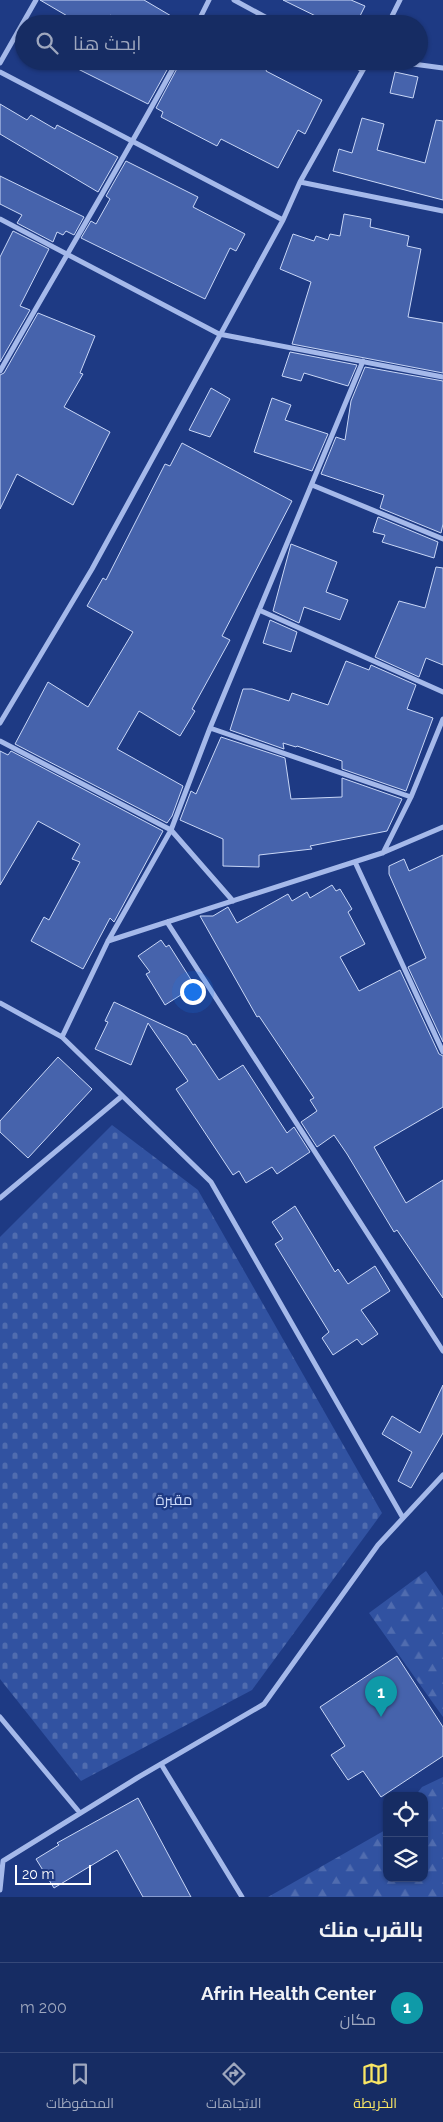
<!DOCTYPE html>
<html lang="ar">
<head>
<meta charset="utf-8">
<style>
  :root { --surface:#162c63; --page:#1f3469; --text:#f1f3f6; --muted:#9ea7be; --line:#354878; --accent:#f9e664 }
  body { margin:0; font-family:Raleway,Cairo,sans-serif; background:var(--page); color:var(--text); direction:rtl }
  .controls { position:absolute; right:15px; bottom:15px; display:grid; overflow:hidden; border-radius:10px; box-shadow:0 1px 4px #0004 }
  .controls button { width:45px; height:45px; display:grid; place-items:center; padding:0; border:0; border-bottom:1px solid var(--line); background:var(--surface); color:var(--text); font:25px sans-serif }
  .scale { position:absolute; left:15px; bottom:12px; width:76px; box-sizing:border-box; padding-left:5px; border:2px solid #fff; border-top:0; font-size:14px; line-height:18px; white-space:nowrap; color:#fff; -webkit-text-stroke:4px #1e3a84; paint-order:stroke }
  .you { position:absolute; left:192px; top:991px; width:18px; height:18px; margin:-12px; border:4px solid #fff; border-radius:50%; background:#1a73e8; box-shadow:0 0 0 8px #1a73e833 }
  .badge { display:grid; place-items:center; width:32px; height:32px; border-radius:50%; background:var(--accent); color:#fff; font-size:16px; font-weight:700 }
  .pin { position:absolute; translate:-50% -41px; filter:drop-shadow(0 1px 2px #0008) }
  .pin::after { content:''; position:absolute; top:26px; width:18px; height:15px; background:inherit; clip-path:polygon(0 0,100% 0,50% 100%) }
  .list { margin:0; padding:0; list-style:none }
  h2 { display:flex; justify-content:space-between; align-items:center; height:65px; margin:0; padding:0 20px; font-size:21px }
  h2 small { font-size:16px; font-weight:400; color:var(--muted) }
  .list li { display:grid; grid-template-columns:32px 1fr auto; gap:15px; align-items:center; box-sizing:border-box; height:90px; padding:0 20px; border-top:1px solid var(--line) }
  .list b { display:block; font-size:19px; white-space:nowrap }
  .list p { margin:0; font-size:16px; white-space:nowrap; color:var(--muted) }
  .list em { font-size:16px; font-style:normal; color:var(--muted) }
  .icon { flex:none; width:28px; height:28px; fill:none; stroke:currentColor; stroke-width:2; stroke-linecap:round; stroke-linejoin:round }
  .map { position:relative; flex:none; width:443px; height:1897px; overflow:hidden; direction:ltr }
  .search { position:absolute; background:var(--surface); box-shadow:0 1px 4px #0004; left:15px; right:15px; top:15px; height:55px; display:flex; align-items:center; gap:12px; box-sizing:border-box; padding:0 18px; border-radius:28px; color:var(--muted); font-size:19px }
  .sheet { height:155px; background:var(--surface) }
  nav { display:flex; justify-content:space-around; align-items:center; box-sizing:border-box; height:70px; border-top:1px solid var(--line); background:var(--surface); font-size:14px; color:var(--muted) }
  nav a { display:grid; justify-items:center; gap:2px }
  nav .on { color:var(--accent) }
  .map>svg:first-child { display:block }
</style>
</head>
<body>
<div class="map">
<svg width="443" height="1897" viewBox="0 0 443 1897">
  <defs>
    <pattern id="forest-firs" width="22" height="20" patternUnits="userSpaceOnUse" patternTransform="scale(1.25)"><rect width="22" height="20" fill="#3152a1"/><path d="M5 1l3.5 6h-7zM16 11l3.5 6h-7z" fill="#506caf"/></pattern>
    <pattern id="cemetery-stones" width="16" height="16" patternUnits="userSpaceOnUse" patternTransform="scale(1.25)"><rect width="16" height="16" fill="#3152a1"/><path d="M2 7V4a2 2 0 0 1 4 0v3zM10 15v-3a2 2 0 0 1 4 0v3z" fill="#506caf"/></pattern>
  </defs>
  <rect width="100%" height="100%" fill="#1e3a84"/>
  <path fill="url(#forest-firs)" d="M 426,1571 L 443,1596 L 443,1717 L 369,1613 Z
    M 443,1777 L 443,1897 L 268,1897 L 387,1829 L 387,1878 L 424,1878 L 424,1796 L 415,1796 L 422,1787 Z"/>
  <path fill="url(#cemetery-stones)" d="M 112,1125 L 198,1190 L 382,1513 L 252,1690 L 81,1781 L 0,1679 L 0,1237 Z"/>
  <path fill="#4663ac" stroke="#c9d7f7" d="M 40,0 L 144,0 L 178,20 L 176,24 L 124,24 L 110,15 L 105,24 L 81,24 Z
    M 283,0 L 351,0 L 365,6 L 356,24 L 332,24 Z
    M 62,61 L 172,61 L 148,104 Z
    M 181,61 L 271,61 L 266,71 L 322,100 L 305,134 L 298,130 L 278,168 L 221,139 L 217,146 L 161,117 L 163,112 L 156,108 Z
    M 395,72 L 418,77 L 413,98 L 390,93 Z
    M 0,104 L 27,120 L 31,115 L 55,129 L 57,125 L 118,157 L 98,192 L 0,134 Z
    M 362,118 L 384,124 L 377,150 L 425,163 L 436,120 L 443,121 L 443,200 L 333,171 L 339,149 L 352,153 Z
    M 126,161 L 198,197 L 193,207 L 245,234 L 236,251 L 230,248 L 205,299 L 81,238 L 91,221 L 96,224 L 110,199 L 106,196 Z
    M 0,176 L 84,217 L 74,235 L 66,231 L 63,235 L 57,232 L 53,242 L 17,223 L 22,215 L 0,204 Z
    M 344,214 L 371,219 L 370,227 L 409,236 L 407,246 L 421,249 L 408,317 L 443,323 L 443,373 L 292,344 L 311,282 L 280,269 L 293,234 L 314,241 L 316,236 L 328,240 L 330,234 L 340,236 Z
    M 13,231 L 49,249 L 20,306 L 30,310 L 0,362 L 0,257 Z
    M 38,313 L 95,336 L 80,373 L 83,374 L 64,407 L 110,432 L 73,505 L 17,474 L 0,509 L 0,375 L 4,373 Z
    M 290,352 L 357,365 L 348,386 L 304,373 L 301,381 L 282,376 Z
    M 365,367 L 443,381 L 443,524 L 441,533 L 380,508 L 384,495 L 321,474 L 336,437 L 345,440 L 351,401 Z
    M 211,388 L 230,399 L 210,437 L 189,430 Z
    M 272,398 L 291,405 L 285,420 L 328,434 L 312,471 L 254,452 Z
    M 182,443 L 292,501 L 222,636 L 230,640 L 192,709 L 195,711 L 180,736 L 139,711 L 117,749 L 183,786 L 172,816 L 167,823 L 15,744 L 48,682 L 88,707 L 133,632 L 87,606 L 103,578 L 106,580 L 165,464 L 170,466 Z
    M 378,517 L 438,542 L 434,558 L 382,542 L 385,535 L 373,532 Z
    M 291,544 L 337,562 L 326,592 L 348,600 L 340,620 L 304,607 L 299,623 L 273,611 Z
    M 436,567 L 443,568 L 443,665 L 426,658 L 419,677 L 375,657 L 399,601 L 425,608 Z
    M 270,620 L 297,632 L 291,652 L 263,643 Z
    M 346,661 L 369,670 L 371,665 L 416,685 L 407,709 L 433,718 L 406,791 L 342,769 L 342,761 L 297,746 L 296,747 L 283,743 L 284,749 L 230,730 L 243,689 L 252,689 L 289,701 L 292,693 L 328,705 Z
    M 221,737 L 285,758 L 291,799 L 342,797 L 342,778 L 402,799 L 387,831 L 310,846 L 312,849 L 259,855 L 259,867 L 223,866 L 223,839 L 180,820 L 191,791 L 196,794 Z
    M 0,751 L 8,755 L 11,751 L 163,831 L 114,922 L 110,918 L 83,969 L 31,941 L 44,917 L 49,920 L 80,862 L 72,859 L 80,844 L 38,821 L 0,885 Z
    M 443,855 L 443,1042 L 408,967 L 426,958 L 389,874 L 389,866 L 404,859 L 409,871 Z
    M 332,885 L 336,891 L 340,889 L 352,909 L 348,912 L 365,944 L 340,957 L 359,991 L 400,970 L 439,1054 L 443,1056 L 443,1107 L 374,1147 L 406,1203 L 443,1180 L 443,1298 L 397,1230 L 394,1232 L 347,1154 L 334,1135 L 317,1147 L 301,1122 L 317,1111 L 310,1100 L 314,1098 L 259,1016 L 257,1017 L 200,916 L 213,916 L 228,907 L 237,923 L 288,894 L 292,901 L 307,892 L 310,898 Z
    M 161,940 L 166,947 L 169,945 L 195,986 L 165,1005 L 146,974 L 150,972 L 138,956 Z
    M 114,1002 L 187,1036 L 193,1045 L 195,1044 L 219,1080 L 243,1065 L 287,1133 L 294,1127 L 310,1152 L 277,1174 L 272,1167 L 246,1183 L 239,1171 L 233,1175 L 176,1089 L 188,1081 L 148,1023 L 131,1065 L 95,1049 L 108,1022 L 105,1021 Z
    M 58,1057 L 92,1089 L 28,1158 L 0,1132 L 0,1121 Z
    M 295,1206 L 335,1272 L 338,1269 L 348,1284 L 375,1266 L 390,1291 L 361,1310 L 378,1334 L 362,1345 L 357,1339 L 333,1355 L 322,1338 L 329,1332 L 275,1244 L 283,1239 L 272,1222 Z
    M 443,1385 L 443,1433 L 411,1488 L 398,1481 L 412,1452 L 382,1434 L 392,1416 L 420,1433 Z
    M 397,1656 L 443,1727 L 443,1756 L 381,1797 L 363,1771 L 348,1780 L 331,1755 L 345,1746 L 320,1707 Z
    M 138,1798 L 191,1897 L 143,1897 L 117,1850 L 54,1888 L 36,1859 L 59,1845 L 57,1843 Z"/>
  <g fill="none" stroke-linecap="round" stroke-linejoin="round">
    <path stroke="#a5b9ea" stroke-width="5" d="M 234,0 L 278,24
      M 197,24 L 209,0
      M 388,24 L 400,0
      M 346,61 L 363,70
      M 391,61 L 443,68
      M 0,63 L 36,0
      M 0,72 L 283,220
      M 300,182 L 443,211
      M 0,219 L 219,334 L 443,377
      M 0,371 C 59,267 120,166 177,61
      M 312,485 L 443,539
      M 259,610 L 443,692
      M 0,723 L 92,569 L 283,220 L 300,182 L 368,61
      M 210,728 L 411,797
      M 0,741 L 171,830 L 233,901
      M 383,853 L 411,797 L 443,719
      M 355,862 L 443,1052
      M 167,922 L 443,1351
      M 108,941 L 382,853 L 443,827
      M 0,1003 L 62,1037 L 211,1182 L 403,1518
      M 62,1037 L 108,941 L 171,830 L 210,728 L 363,361
      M 0,1198 L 122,1096
      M 0,1717 L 80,1813
      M 161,1764 L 242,1897
      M 0,1890 L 3,1861 L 137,1778 L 264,1704 L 378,1545 L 443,1475"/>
  </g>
  <g text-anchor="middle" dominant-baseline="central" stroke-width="4.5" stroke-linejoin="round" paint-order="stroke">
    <g font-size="15" fill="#c9d7f7" stroke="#1e3a84">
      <text x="174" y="1500">مقبرة</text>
    </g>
  </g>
</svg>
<div class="controls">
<button><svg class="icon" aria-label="locate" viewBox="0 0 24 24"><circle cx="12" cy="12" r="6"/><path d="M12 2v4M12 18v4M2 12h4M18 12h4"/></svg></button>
<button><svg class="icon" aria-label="layers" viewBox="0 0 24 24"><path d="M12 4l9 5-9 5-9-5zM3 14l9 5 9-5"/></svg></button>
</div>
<div class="scale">20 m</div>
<div class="you"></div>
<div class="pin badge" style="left:381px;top:1717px;background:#0f9aa8">1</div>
<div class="search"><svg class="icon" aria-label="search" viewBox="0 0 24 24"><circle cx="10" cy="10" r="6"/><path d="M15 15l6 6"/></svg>ابحث هنا</div>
</div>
<section class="sheet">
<h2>بالقرب منك<small></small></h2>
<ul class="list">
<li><span class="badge" style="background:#0f9aa8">1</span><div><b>Afrin Health Center</b><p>مكان</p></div><em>200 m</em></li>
</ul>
</section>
<nav>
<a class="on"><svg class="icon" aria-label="map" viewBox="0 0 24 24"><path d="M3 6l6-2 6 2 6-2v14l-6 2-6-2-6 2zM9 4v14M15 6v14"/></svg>الخريطة</a>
<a><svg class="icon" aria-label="directions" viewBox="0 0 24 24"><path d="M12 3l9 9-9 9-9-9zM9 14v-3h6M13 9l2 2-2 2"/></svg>الاتجاهات</a>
<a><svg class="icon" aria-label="saved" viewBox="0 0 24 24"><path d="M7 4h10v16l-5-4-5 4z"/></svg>المحفوظات</a>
</nav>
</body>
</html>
